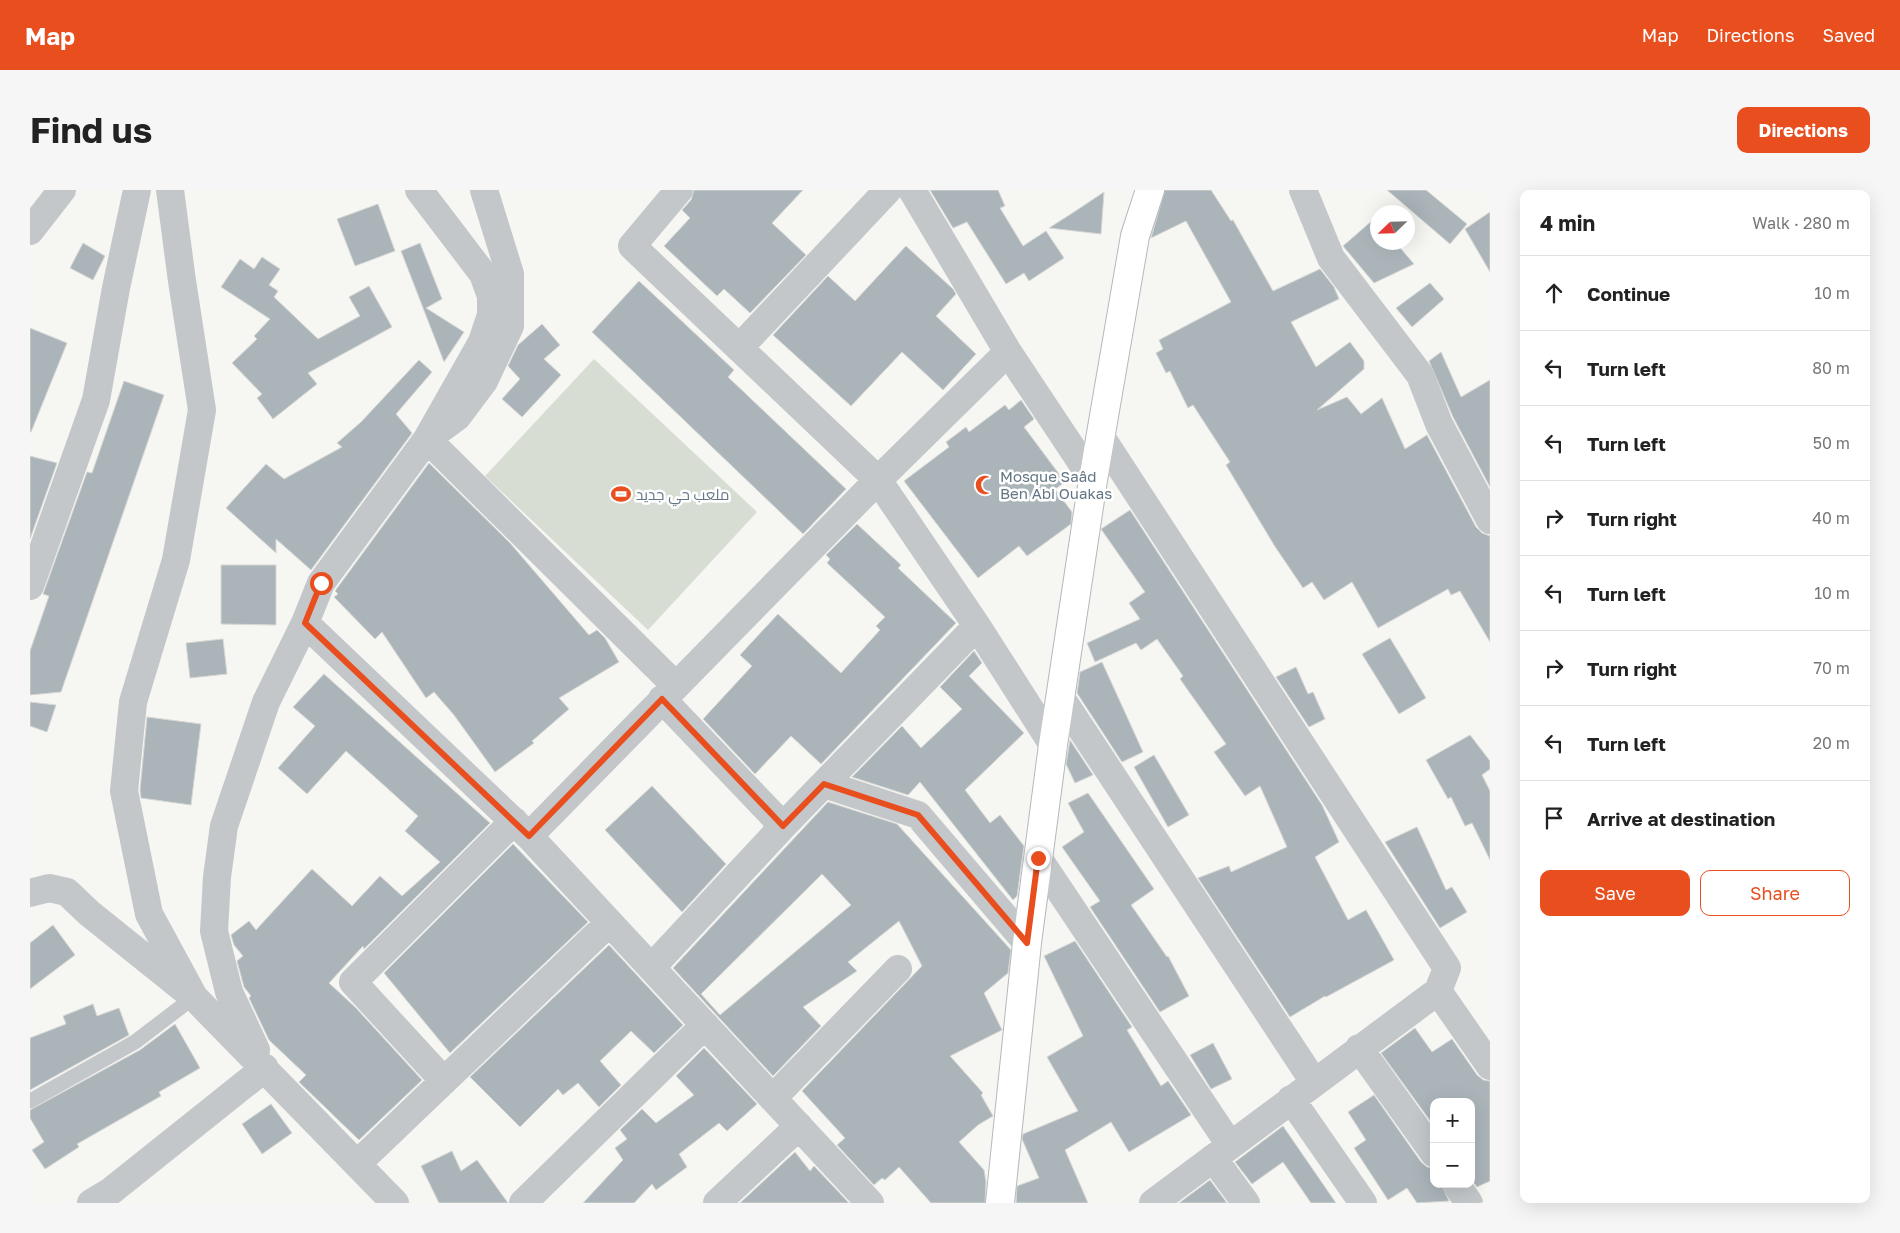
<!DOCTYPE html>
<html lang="en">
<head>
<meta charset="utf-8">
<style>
  :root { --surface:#fff; --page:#f6f6f6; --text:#222; --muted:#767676; --line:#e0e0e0; --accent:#e94e1f }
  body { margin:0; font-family:"Golos Text",Cairo,sans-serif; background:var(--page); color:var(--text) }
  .controls { position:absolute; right:15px; bottom:15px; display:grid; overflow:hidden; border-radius:10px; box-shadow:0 5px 20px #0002 }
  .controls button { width:45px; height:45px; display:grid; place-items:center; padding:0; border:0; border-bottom:1px solid var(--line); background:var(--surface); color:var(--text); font:25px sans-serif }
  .compass { position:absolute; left:1340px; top:15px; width:45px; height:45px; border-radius:50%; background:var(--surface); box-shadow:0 5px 20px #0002; rotate:247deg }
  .stop { position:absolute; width:15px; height:15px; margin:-11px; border:4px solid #e94e1f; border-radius:50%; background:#fff }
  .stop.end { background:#e94e1f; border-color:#fff; box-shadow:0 1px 5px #0008 }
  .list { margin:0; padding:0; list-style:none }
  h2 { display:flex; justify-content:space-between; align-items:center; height:65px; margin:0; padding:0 20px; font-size:21px }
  h2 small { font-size:16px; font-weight:400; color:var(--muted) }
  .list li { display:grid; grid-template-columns:32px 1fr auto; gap:15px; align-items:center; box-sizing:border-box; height:75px; padding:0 20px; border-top:1px solid var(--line) }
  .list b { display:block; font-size:19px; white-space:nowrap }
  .list em { font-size:16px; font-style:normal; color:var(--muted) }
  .actions { display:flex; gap:10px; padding:15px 20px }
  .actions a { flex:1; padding:11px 0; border:1px solid var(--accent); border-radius:10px; text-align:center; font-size:18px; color:var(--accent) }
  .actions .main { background:var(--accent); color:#fff }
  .icon { flex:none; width:28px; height:28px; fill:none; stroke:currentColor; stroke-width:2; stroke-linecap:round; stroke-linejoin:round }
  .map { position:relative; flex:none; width:1460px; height:1013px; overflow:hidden; border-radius:10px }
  header { display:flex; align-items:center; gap:30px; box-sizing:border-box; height:70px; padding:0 25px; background:var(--accent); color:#fff }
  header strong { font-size:24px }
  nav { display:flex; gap:28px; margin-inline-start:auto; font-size:18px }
  .intro { display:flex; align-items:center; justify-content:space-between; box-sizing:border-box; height:120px; padding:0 30px }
  h1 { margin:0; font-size:35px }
  .button { padding:12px 22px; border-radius:10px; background:var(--accent); color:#fff; font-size:18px; font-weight:700 }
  main { display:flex; gap:30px; padding:0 30px }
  aside { flex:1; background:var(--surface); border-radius:10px; box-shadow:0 5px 20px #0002 }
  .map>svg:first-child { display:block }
</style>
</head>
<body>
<header>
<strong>Map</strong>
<nav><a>Map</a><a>Directions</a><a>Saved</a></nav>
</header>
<div class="intro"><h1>Find us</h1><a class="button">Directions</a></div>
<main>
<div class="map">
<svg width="1460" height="1013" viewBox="0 0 1460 1013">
  <rect width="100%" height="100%" fill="#f6f6f2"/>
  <path fill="#d7ddd3" d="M 564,169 L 727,322 L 618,440 L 455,286 Z"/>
  <path fill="#abb4b9" stroke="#d7d7d5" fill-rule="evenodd" d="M 664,0 L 773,0 L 742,33 L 776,65 L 720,123 L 694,99 L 687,106 L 634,56 L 660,28 L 652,20 L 661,10 Z
    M 900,0 L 968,0 L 975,16 L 970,18 L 993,56 L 1016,41 L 1034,68 L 999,91 L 994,83 L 976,94 L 937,32 L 923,38 Z
    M 1135,0 L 1181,0 L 1201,31 L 1203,30 L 1243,101 L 1290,79 L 1304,97 L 1309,109 L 1261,132 L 1286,177 L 1320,152 L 1334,171 L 1334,179 L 1287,220 L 1317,207 L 1331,224 L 1352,208 L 1375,259 L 1397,245 L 1446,337 L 1452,343 L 1460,346 L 1460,452 L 1430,401 L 1421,405 L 1418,399 L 1348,438 L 1322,392 L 1294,410 L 1282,392 L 1273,398 L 1244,355 L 1196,275 L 1200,272 L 1163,215 L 1158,218 L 1140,181 L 1136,183 L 1126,163 L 1133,159 L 1129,150 L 1201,112 L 1156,31 L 1121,48 Z
    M 1357,0 L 1396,0 L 1437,34 L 1420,54 Z
    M 1074,2 L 1071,44 L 1019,38 L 1044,22 Z
    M 348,14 L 365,61 L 325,76 L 307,29 Z
    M 1460,22 L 1460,82 L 1435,39 Z
    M 1344,29 L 1348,32 L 1348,52 L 1365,52 L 1384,74 L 1344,93 L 1313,56 Z
    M 53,53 L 75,66 L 63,90 L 40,78 Z
    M 390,53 L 412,109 L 396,118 L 434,142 L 414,172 L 371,61 Z
    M 876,56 L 923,99 L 926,104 L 906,126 L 946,164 L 913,200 L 872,162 L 821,216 L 743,145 L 798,86 L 825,111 Z
    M 232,67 L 250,79 L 239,95 L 248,101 L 244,107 L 288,149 L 330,126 L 319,107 L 339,96 L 362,137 L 278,183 L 287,194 L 243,229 L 227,208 L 232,204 L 202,173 L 227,149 L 224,146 L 240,129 L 191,97 L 210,69 L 224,79 Z
    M 609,91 L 704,180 L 698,187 L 816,299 L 773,344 L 562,142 Z
    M 1400,93 L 1414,109 L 1382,137 L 1366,118 Z
    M 512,134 L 530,155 L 514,169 L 531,185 L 492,227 L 472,209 L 490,189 L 478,176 L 488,155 Z
    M 0,138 L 37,153 L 1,242 L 0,242 Z
    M 1411,162 L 1431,207 L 1460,190 L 1460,297 L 1423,227 L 1399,171 Z
    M 389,170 L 402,182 L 366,224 L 382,243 L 281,380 L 246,349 L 246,363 L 196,318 L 236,274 L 254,289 L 312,257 L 307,253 L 331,232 Z
    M 94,191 L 134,205 L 31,502 L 0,505 L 0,461 L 19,406 L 13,404 L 57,282 L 62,283 Z
    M 991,210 L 1004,229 L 994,237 L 1035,292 L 1025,299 L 1042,322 L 1041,334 L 997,366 L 989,356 L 948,388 L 874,291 L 919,257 L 916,252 L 936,237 L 939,242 L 975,215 L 979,220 Z
    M 0,266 L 27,273 L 0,349 Z
    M 399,273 L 480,353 L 559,445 L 567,440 L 575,448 L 589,472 L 529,508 L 539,519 L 502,551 L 504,553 L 465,582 L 424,525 L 404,502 L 396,508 L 352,442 L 345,449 L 304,407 L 308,404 L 305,401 Z
    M 1100,320 L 1292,615 L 1309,652 L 1285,667 L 1318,730 L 1336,720 L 1364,770 L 1296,807 L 1295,806 L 1260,827 L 1168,688 L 1199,676 L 1201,682 L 1257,657 L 1230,596 L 1215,606 L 1184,562 L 1196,554 L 1150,489 L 1153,486 L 1127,449 L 1111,460 L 1106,453 L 1065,472 L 1057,453 L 1110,429 L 1099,413 L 1115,402 L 1071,339 Z
    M 827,334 L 871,375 L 868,378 L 926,433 L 791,574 L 761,546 L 725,584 L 673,529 L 722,476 L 710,465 L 748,424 L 811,483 L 850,440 L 846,436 L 855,427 L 797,373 L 800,369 L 796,365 Z
    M 191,375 L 246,375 L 246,435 L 191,434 Z
    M 1360,448 L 1396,508 L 1369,524 L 1332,464 Z
    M 193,449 L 197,484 L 160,488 L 156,453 Z
    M 944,461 L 952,473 L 939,486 L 994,543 L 935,600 L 960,633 L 970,625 L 994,656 L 987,706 L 983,710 L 890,592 L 878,605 L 822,587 L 872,536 L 891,558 L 932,519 L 910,497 Z
    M 1072,472 L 1113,562 L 1092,572 L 1047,503 L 1050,482 Z
    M 1266,477 L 1278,504 L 1283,502 L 1295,529 L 1279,537 L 1246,487 Z
    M 294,484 L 460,633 L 334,759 L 333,756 L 299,793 L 326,818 L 392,890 L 329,950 L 269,892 L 276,885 L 239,850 L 219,808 L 221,806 L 214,797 L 207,771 L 213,766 L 204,755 L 201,745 L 219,731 L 226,740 L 282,679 L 322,716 L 350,686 L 372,706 L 410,672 L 375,641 L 388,626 L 316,561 L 277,604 L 248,578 L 285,536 L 263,517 Z
    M 0,512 L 26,515 L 17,542 L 0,536 Z
    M 117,527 L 171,534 L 161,615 L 111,608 L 110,600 Z
    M 1440,545 L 1460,571 L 1460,579 L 1452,585 L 1460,601 L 1460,670 L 1442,633 L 1435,636 L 1421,607 L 1418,609 L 1396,570 Z
    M 1040,550 L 1063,585 L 1045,593 L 1036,574 Z
    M 1124,565 L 1159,625 L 1138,637 L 1104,577 Z
    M 622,596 L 696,674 L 652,722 L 575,640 Z
    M 1058,603 L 1124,699 L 1101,715 L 1137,767 L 1138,766 L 1159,806 L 1130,822 L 1060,717 L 1070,711 L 1032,657 L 1054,642 L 1038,613 Z
    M 798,612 L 867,634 L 981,760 L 978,783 L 954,803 L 972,840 L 920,866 L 953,903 L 951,905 L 963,926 L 948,935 L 929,952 L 954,980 L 956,992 L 955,1013 L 901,1013 L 869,977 L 855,990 L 852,988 L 844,995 L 807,955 L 815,948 L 772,901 L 892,776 L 869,731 L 818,772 L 827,781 L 773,817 L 791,836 L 743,886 L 643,778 ZM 792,684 L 821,715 L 690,825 L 671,804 Z
    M 1387,637 L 1416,700 L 1422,697 L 1437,722 L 1410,738 L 1355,652 Z
    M 483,654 L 558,732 L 420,863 L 354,783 Z
    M 23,735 L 45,765 L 0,799 L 0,753 Z
    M 1045,751 L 1102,837 L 1097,840 L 1131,896 L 1138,891 L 1161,925 L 1099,962 L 1081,932 L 1035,960 L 1058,1013 L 986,1013 L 987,996 L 1009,988 L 992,949 L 993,944 L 1048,921 L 1017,867 L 1053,846 L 1014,766 Z
    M 579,755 L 653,835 L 624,863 L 601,841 L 570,871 L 591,895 L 569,917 L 548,893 L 533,905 L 528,899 L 490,937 L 440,887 Z
    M 63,814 L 67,826 L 89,818 L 99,845 L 0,900 L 0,848 L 36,834 L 33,826 Z
    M 145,834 L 170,878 L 129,902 L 131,906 L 47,954 L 49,957 L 15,979 L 2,960 L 14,952 L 0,928 L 0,920 L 110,860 Z
    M 1385,838 L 1402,862 L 1422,849 L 1447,885 L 1453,890 L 1460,891 L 1460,991 L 1447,997 L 1441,989 L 1441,912 L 1404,912 L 1404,936 L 1351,863 Z
    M 1183,853 L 1202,889 L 1181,899 L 1160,865 Z
    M 674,858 L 727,914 L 697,941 L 689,933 L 649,964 L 657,977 L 626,1000 L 622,994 L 604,1013 L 553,1013 L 593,970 L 585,958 L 597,949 L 590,940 L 612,919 L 626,933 L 664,905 L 646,886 Z
    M 1344,905 L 1391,972 L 1397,977 L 1404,978 L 1404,994 L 1411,994 L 1419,1011 L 1387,1013 L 1377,998 L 1358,1010 L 1324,958 L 1336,950 L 1318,922 Z
    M 241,914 L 262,943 L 232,964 L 212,934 Z
    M 1253,936 L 1306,1013 L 1281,1013 L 1253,972 L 1222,994 L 1205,972 Z
    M 422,961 L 431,981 L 447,970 L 478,1013 L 409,1013 L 391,976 Z
    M 765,962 L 780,981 L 784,976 L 819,1013 L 710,1013 Z
    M 1180,990 L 1197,1013 L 1149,1013 Z"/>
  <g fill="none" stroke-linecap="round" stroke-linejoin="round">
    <defs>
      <path id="secondary" d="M 970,1013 L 997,753 L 1023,555 L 1063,290 L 1105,46 L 1120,0"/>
    </defs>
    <use href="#secondary" stroke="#b3b9bd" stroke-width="30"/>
    <path stroke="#c3c7ca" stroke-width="15" d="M 0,911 L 105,852 L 164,807"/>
    <path stroke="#c3c7ca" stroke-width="28" d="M 140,0 L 152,91 L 172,220 L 146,370 L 103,512 L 94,601 L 119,724 L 164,807 L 365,1013
      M 454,0 L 480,84 L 480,136 L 454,191 L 427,227 L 397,249 L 645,495
      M 882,0 L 978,162 L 1063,290
      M 1273,0 L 1301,68 L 1390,185 L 1409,234 L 1460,330
      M 0,41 L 32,0
      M 709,158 L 858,0
      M 978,162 L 848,290 L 947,436 L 1023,555
      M 1071,247 L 1417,778 L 1408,801 L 1123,1013
      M 0,396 L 66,210 L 86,98 L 107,0
      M 275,433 L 499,646 L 840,1013
      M 1031,508 L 1284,892
      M 632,509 L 753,636
      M 794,594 L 888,625 L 997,753
      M 499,646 L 848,290 L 602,56 L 649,0
      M 1008,668 L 1200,955
      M 0,703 L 19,698 L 37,702 L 59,723 L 155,800
      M 622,777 L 753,636 L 947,436
      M 1408,801 L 1460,876
      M 1329,858 L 1404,963
      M 226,860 L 199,802 L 184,741 L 187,687 L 194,636 L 236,512 L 275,433 L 291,393 L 397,249 L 452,152 L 461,125 L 461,106 L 453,84 L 389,0
      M 414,891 L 323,792 L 484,631
      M 743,908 L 868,779
      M 1261,909 L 1333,1013
      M 1183,968 L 1216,1013
      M 328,973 L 579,733
      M 1426,994 L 1439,1013
      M 61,1013 L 81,1001 L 235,878
      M 493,1013 L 675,835
      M 687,1013 L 769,936"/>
    <use href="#secondary" stroke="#fff" stroke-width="28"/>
  </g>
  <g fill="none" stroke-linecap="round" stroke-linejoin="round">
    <path stroke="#e94e1f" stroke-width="6" d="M 291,393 L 275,433 L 499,646 L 632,509 L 753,636 L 794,594 L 888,625 L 997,753 L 1008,668"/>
  </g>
  <defs>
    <symbol id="mosque-bare" viewBox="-9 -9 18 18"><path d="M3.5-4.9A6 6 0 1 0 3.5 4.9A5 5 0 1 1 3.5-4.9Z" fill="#e94e1f" stroke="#fff" stroke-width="2.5" paint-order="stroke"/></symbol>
    <symbol id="stadium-bare" viewBox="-9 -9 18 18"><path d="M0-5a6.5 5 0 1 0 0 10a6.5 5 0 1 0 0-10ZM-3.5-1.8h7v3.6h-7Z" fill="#e94e1f" stroke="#fff" stroke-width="2.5" paint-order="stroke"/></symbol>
  </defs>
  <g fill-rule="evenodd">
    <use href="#mosque-bare" x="941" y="281" width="28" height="28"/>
    <use href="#stadium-bare" x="577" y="290" width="28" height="28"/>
  </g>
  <g text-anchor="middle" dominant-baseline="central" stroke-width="5" stroke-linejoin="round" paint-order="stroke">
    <g font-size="15" fill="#647684" stroke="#fff" text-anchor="start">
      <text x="970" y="286">Mosque Saâd<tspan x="970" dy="17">Ben Abi Ouakas</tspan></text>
      <text x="606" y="304">ملعب حي جديد</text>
    </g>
  </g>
</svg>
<div class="controls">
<button>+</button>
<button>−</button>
</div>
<svg class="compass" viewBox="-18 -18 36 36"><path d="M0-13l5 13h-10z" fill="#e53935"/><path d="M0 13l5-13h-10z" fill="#767676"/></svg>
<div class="stop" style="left:291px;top:393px"></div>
<div class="stop end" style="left:1008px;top:668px"></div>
</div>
<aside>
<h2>4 min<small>Walk · 280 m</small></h2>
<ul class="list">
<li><svg class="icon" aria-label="ahead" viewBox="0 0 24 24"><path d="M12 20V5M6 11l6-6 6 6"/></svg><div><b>Continue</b></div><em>10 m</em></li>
<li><svg class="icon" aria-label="left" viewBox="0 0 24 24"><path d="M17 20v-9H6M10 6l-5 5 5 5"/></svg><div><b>Turn left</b></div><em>80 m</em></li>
<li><svg class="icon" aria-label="left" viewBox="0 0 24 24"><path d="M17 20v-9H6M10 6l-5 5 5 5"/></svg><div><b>Turn left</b></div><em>50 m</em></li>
<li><svg class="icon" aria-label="right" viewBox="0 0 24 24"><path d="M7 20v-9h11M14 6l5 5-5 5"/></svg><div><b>Turn right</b></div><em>40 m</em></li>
<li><svg class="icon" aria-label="left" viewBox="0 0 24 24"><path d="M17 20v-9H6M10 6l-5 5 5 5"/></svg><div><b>Turn left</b></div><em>10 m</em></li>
<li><svg class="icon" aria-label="right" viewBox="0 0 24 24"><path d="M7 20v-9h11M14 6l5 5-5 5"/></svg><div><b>Turn right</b></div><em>70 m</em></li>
<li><svg class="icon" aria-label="left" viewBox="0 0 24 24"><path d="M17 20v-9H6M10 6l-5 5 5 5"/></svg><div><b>Turn left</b></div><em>20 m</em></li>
<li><svg class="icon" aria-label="arrive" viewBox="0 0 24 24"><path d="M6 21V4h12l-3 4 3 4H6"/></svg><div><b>Arrive at destination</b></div></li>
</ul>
<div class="actions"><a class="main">Save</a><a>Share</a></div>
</aside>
</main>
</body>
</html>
